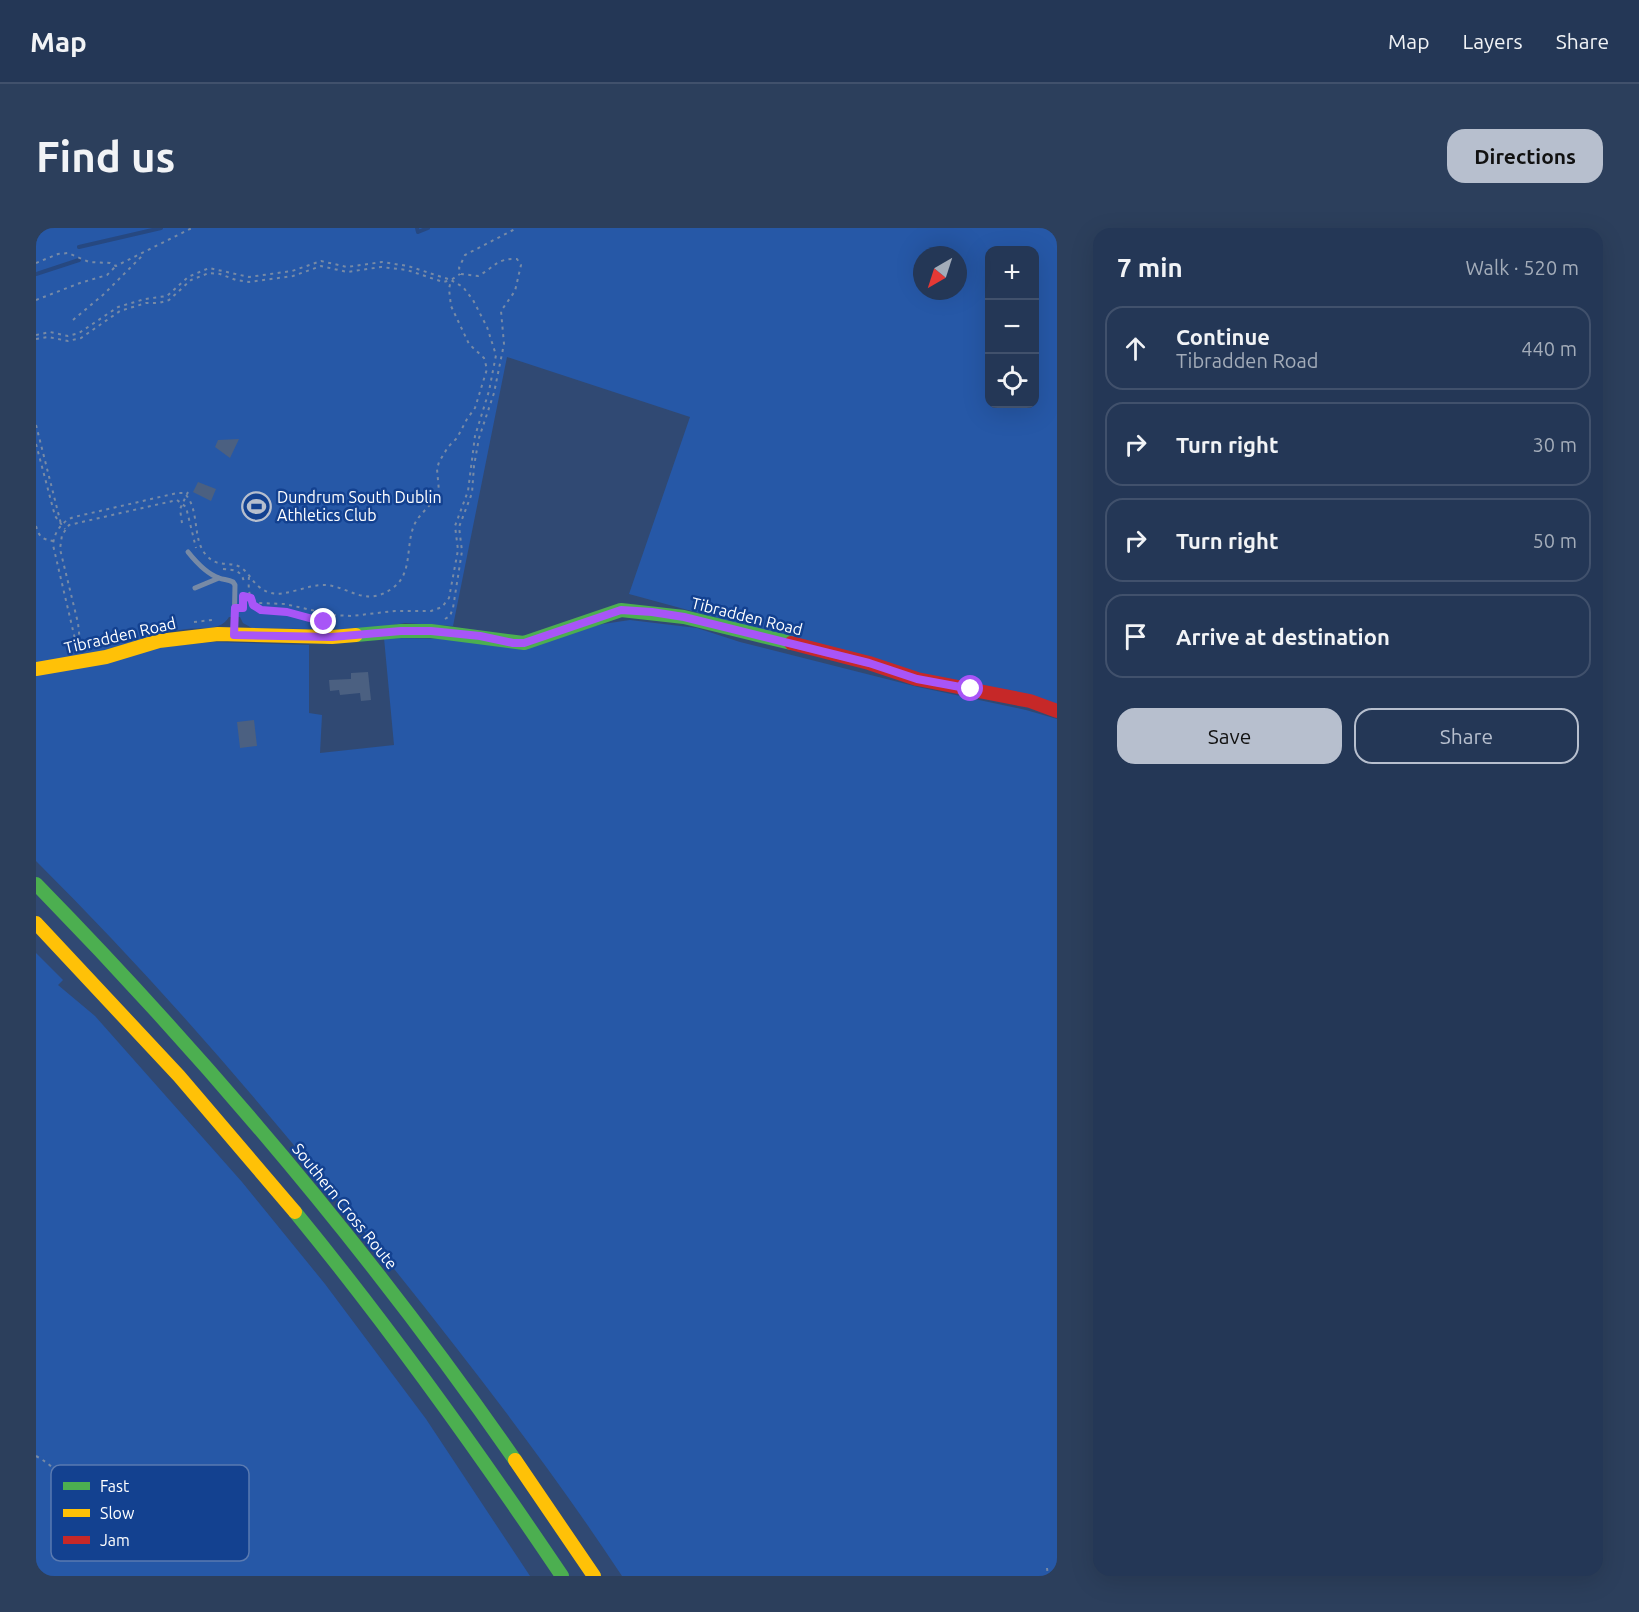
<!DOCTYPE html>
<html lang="en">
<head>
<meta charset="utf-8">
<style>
  :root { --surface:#243756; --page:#2c3f5c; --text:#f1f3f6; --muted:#a3acb9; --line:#41516c; --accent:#b7bfce }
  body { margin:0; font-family:Ubuntu,sans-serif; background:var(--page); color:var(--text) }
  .controls { position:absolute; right:18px; top:18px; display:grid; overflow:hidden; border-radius:12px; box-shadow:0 6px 24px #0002 }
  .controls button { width:54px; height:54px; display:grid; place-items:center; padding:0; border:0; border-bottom:2px solid var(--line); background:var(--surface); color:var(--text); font:30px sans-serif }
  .compass { position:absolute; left:877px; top:18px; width:54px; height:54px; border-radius:50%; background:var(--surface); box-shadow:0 6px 24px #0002; rotate:219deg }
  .stop { position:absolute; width:18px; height:18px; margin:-14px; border:4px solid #a855f7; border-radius:50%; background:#fff }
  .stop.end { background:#a855f7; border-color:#fff; box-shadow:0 2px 6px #0008 }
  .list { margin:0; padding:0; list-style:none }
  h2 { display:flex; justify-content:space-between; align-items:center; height:78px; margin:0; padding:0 24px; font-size:26px }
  h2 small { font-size:20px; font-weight:400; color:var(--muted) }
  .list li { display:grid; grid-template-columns:39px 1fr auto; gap:18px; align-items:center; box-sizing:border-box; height:84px; margin:0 12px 12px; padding:0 12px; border:2px solid var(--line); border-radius:18px }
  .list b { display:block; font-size:22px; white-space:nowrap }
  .list p { margin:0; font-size:20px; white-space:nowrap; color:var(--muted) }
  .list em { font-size:20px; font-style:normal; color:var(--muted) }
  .actions { display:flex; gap:12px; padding:18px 24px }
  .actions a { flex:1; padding:14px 0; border:2px solid var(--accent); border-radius:18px; text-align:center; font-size:21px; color:var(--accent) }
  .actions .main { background:var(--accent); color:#111 }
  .icon { flex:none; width:33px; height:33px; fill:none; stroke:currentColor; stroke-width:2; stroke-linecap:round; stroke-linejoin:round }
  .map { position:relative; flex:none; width:1021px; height:1348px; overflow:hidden; border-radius:18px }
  header { display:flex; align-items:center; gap:36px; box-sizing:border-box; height:84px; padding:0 30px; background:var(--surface); border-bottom:2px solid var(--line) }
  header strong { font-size:28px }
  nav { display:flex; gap:33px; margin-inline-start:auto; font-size:21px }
  .intro { display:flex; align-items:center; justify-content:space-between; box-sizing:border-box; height:144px; padding:0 36px }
  h1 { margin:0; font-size:42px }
  .button { padding:15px 27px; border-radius:18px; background:var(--accent); color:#111; font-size:21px; font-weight:700 }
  main { display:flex; gap:36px; padding:0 36px }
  aside { flex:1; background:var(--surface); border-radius:18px; box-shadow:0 6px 24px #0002 }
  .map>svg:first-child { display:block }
</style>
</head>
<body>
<header>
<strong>Map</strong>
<nav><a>Map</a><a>Layers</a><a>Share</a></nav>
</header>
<div class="intro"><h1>Find us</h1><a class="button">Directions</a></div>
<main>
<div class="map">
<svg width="1021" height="1348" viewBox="0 0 1021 1348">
  <rect width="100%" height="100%" fill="#304973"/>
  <path fill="#2658a7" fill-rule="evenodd" d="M 0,0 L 1021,0 L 1021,476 L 883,445 L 593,366 L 654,189 L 471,129 L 417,398 L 369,395 L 324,402 L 216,400 L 207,395 L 204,389 L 193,389 C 184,404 165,399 151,401 C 122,404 97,414 69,423 C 47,429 23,432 0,436 ZM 954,22 L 999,22 L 999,176 L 954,176 ZM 886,27 L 922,27 L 922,63 L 886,63 Z
    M 594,392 L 661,400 L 704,414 L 882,459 L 990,482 L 1021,491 L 1021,1348 L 586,1348 C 516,1242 438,1141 359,1042 C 246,899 129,761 0,633 L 0,447 L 116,420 L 177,414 L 273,417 L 273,485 L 286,487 L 284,525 L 358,517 L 348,410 L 433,411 L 472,419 L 567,396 Z
    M 0,725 L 27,752 L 22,757 L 59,788 L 206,954 L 289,1056 L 390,1191 L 494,1348 L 0,1348 Z"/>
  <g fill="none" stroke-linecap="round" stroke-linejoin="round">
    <path stroke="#264881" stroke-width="4" d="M 381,0 L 382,4 L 392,0
      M 43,19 L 125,0
      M 0,46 L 43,32"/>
  </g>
  <path fill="#4b6081" d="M 203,211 L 194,230 L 179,219 L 182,212 Z
    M 162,254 L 180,261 L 175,273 L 157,264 Z
    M 332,444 L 335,472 L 325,473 L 324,465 L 304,467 L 303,462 L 294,463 L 293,452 L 315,451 L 315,445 Z
    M 218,492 L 221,518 L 204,520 L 201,494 Z"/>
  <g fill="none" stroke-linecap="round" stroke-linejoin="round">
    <path stroke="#778aa6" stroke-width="2" stroke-dasharray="3 4.5" stroke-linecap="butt" d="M 0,35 L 22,26 L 32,25 L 53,34 L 74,35 L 80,38 L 156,0
      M 0,72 L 44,55 L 71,47 L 80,38
      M 37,92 L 68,66 L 108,26
      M 0,107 L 14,104 L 32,108 L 43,105 L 82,79 L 109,71 L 131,68 L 152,49 L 173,40 L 213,49 L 256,43 L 285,33 L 311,39 L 346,34 L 372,38 L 415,52 L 424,46
      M 0,111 L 12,109 L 32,113 L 45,110 L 84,83 L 110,75 L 123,75 L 133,72 L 155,52 L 173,45 L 184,46 L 200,52 L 213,54 L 257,48 L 285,38 L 311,44 L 345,39 L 371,42 L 407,54 L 415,52 L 427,59 L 437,72 L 451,99 L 460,127 L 453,163 L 439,208 L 432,263 L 419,298 L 422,322 L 413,370 L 406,379 L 395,383 L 359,383 L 315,388 L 297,387 L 249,376 L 223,375 L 215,370 L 207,368
      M 0,197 L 25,296
      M 0,216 L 19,288 L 29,301
      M 146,295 L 144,281 L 152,264
      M 0,298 C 3,309 6,311 17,313
      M 187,341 C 198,342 207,342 208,356
      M 213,349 C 212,359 213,372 220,380 L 251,383 L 291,395
      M 409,391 L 414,388 L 417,380 L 426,323 L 423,299 L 436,265 L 438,238 L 443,210 L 458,165 L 468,116 L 465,83 L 479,63 L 485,37 L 481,31 C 460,30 458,40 442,48 L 425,46 L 423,40 L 429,27 L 481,0
      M 158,394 L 176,392
      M 89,408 L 125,397 L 138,397
      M 44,414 L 39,411 L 17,317 C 18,304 26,293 38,289 L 141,265 L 148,265 C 165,281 155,312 171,328 C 182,340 193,333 204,339 C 215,345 217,360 235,365 C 249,369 273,356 289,357 C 313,358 330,381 358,359 C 376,345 370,320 377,300 C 382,285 397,278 403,263 L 401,241 L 403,234 L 412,219 L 421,210 L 431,191 L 439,180 L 451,141 L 448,130 L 433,116 L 415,78 L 413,61 L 415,52
      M 44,414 L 42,395 L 24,321 L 26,307 L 33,297 L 141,272 L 150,279 L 160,320
      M 41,420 L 44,414 L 55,418
      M 0,1228 C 31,1245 31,1264 38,1297
      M 1011,1340 L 1012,1348"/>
    <path stroke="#778aa6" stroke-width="5" d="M 152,324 C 160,334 171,346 183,350 C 188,352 192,351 197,354 L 199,357 L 198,405
      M 159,360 L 183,350"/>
    <path stroke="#4caf50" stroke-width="14" d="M 320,407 L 365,403 L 395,403 L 488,415 L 585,382 L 648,389 L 755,415
      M 0,656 C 175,835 336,1026 479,1232
      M 259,984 C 355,1101 442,1223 526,1348"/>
    <path stroke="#ffc107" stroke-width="14" d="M 0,441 L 70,429 L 123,413 L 182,406 L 296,409 L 320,407
      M 0,695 L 143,848 L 259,984
      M 479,1232 L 558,1348"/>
    <path stroke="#c62828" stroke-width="14" d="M 755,415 L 833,435 L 881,451 L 994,473 L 1021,483"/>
  </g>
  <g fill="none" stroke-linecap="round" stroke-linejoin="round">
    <path stroke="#a855f7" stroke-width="8" d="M 288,394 L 251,384 L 225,382 L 217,377 L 215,370 L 207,368 L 207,380 L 199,380 L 198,407 L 296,409 L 365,403 L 395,403 L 444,408 L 477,415 L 488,415 L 585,382 L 616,384 L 648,389 L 833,435 L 881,451 L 935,461"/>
  </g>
  <defs>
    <symbol id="stadium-ring" viewBox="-11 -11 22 22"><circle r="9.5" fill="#134190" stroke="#b7bfce" stroke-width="1.5"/><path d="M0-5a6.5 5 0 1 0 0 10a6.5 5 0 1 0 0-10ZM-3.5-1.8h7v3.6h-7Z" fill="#b7bfce"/></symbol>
  </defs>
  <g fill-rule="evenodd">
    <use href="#stadium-ring" x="204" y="262" width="33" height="33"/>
  </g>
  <g text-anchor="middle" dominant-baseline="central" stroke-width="5" stroke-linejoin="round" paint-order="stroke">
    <g font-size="16" fill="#fff" stroke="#134190" text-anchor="start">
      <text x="241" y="269">Dundrum South Dublin<tspan x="241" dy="18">Athletics Club</tspan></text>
    </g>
    <g font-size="16" fill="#fff" stroke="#134190">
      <text transform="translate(711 388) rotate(14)">Tibradden Road</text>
      <text transform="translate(84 407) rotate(-13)">Tibradden Road</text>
      <text transform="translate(309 978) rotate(51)">Southern Cross Route</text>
    </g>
  </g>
  <rect x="15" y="1237" width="198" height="96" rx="9" fill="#134190" stroke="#5a7ab1" stroke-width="1.5"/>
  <rect x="27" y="1254" width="27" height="8" fill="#4caf50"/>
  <rect x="27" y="1281" width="27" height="8" fill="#ffc107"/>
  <rect x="27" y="1308" width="27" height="8" fill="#c62828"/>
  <g font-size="16" fill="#fff">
    <text x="64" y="1264">Fast</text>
    <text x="64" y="1291">Slow</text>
    <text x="64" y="1318">Jam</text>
  </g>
</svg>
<div class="controls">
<button>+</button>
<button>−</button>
<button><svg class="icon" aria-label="locate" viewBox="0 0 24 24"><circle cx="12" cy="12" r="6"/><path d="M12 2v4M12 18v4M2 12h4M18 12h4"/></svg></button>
</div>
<svg class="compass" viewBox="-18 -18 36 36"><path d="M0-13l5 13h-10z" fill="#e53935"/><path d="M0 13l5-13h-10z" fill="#a3acb9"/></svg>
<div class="stop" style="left:935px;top:461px"></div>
<div class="stop end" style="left:288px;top:394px"></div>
</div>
<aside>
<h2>7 min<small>Walk · 520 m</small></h2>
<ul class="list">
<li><svg class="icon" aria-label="ahead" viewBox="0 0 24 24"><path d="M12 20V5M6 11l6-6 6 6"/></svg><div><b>Continue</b><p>Tibradden Road</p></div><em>440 m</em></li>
<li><svg class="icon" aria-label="right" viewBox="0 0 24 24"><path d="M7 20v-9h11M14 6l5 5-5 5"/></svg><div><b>Turn right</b></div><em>30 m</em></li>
<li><svg class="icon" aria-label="right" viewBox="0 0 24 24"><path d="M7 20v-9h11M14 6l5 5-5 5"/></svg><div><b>Turn right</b></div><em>50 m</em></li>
<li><svg class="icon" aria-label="arrive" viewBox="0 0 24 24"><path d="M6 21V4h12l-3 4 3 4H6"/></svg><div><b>Arrive at destination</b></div></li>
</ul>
<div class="actions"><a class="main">Save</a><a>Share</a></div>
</aside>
</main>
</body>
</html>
